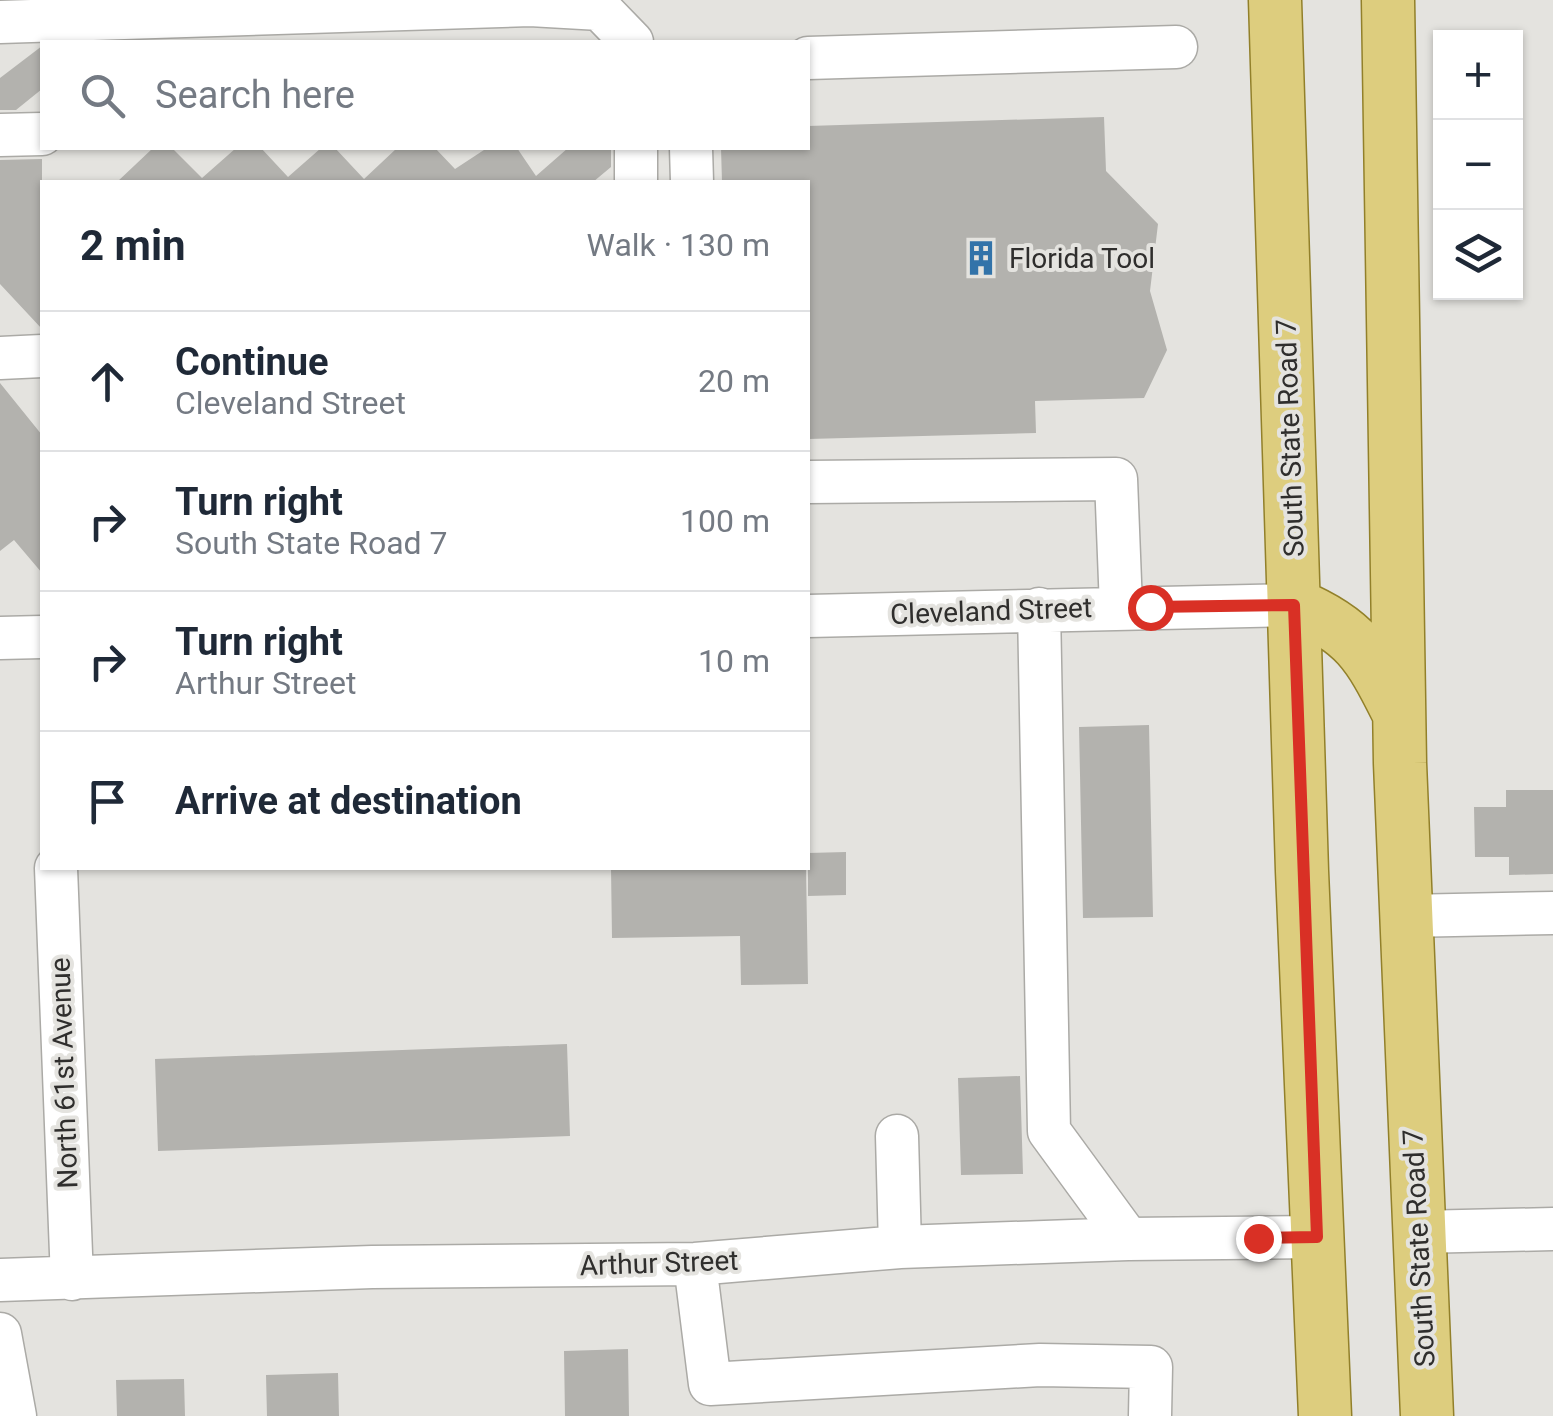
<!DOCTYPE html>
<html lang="en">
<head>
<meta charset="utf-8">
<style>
  :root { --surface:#fff; --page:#f6f6f7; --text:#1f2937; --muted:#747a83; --line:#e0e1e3 }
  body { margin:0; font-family:Roboto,sans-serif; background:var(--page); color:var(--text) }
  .controls { position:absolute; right:30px; top:30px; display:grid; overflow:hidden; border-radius:0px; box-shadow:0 2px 8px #0004 }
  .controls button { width:90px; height:90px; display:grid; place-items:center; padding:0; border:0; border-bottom:2px solid var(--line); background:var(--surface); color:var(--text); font:50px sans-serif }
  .stop { position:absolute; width:30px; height:30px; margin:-22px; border:8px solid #d93025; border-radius:50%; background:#fff }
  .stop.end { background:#d93025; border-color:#fff; box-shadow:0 2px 10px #0008 }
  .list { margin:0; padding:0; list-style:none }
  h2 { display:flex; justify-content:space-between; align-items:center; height:130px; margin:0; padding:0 40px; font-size:42px }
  h2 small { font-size:32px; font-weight:400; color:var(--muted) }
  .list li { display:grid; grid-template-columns:65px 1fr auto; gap:30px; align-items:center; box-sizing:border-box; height:140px; padding:0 40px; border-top:2px solid var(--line) }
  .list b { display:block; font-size:38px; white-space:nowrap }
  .list p { margin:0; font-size:32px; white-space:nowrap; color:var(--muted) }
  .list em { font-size:32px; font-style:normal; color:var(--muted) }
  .icon { flex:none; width:55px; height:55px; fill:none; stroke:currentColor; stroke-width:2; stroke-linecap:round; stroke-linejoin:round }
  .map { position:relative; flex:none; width:1553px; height:1416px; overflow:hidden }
  .search { position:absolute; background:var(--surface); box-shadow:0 2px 8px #0004; left:40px; top:40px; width:770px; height:110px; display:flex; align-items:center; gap:25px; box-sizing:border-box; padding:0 35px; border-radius:0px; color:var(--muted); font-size:38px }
  .panel { position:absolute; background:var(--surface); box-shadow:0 2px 8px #0004; left:40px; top:180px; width:770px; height:690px; border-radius:0px }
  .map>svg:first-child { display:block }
</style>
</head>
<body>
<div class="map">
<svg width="1553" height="1416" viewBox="0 0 1553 1416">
  <rect width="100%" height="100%" fill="#e4e3df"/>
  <path fill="#b3b2ae" d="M 42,46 L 42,89 L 16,110 L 0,110 L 0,78 Z
    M 1104,117 L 1106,171 L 1158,224 L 1150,291 L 1167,350 L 1144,398 L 1035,401 L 1036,433 L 808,439 L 808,182 L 722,182 L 721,148 L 808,148 L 808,126 Z
    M 153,148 L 172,148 L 202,178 L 236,148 L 261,148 L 288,177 L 321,148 L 335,148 L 364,179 L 397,148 L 435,148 L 455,169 L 487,148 L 517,148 L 536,176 L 568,148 L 611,148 L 611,167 L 593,182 L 117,182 Z
    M 42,159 L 42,329 L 0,284 L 0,160 Z
    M 0,383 L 42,435 L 42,573 L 14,540 L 0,551 Z
    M 1149,725 L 1153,917 L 1083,918 L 1079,727 Z
    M 1506,790 L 1553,790 L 1553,874 L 1509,875 L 1509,857 L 1475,857 L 1474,807 L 1506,807 Z
    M 846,852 L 846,895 L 808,896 L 808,853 Z
    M 611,868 L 806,868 L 808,984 L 741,985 L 740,936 L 612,938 Z
    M 567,1044 L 570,1136 L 158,1151 L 155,1059 Z
    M 1020,1076 L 1023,1174 L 961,1175 L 958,1078 Z
    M 628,1349 L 629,1416 L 565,1416 L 564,1351 Z
    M 338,1373 L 339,1416 L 267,1416 L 266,1375 Z
    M 184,1379 L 185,1416 L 117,1416 L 116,1380 Z"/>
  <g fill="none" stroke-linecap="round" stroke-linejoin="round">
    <defs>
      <path id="minor" d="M 0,22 L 530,5 L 600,9 L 632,42
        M 808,58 L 1176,47
        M 0,135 L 42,134
        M 691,148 L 692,182
        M 636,182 L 636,148
        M 0,358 L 42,356
        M 808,482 L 1116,479 L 1121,607
        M 1039,609 L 1049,1131 L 1128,1239
        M 808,616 L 1295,605
        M 0,638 L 42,637
        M 56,868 L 72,1279
        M 1406,916 L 1553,913
        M 897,1136 L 900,1247
        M 1419,1232 L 1553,1229
        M 695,1264 L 710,1384 L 1040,1365 L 1151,1367 L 1150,1416
        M 0,1280 L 372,1267 L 695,1264 L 900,1247 L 1128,1239 L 1317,1237
        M 0,1334 L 15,1416"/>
      <path id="major" d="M 1275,0 L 1302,871 L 1325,1416
        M 1388,0 L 1400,763 L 1427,1416
        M 1295,605 C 1355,630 1369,654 1397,710"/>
    </defs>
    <use href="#minor" stroke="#abaaa6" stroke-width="45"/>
    <use href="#major" stroke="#92802a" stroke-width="55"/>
    <use href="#minor" stroke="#fff" stroke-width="42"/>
    <use href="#major" stroke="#ddcd7e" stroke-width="52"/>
  </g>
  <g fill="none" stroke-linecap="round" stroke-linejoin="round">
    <path stroke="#d93025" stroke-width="12" d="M 1150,607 L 1294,605 L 1317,1237 L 1258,1238"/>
  </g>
  <defs>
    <symbol id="building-bare" viewBox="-9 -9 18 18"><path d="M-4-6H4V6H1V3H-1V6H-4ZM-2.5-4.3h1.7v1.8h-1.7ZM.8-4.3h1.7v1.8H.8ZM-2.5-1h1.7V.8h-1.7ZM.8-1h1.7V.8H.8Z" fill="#3273a9" stroke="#e4e3df" stroke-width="2.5" paint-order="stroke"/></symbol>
  </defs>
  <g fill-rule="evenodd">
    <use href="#building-bare" x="956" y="233" width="50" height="50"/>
  </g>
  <g text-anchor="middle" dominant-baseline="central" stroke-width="8" stroke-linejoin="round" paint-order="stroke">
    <g font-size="28" fill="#2f2e2d" stroke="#e4e3df" text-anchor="start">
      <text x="1009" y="258">Florida Tool</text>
    </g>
    <g font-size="28" fill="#2f2e2d" stroke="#e4e3df">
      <text transform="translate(1290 438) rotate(-92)">South State Road 7</text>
      <text transform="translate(991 611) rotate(-2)">Cleveland Street</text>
      <text transform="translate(64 1073) rotate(-92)">North 61st Avenue</text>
      <text transform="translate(1419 1248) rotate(-93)">South State Road 7</text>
      <text transform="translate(659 1263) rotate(-2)">Arthur Street</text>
    </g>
  </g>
</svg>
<div class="controls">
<button>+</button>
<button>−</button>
<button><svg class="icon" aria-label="layers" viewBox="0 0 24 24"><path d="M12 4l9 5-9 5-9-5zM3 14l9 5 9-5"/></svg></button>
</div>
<div class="stop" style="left:1150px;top:607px"></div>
<div class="stop end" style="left:1258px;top:1238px"></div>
<div class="search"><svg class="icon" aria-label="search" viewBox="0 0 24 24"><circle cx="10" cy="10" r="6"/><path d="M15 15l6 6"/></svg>Search here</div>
<section class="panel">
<h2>2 min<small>Walk · 130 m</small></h2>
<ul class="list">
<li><svg class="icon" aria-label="ahead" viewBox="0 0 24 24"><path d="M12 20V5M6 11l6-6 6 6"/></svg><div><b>Continue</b><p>Cleveland Street</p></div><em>20 m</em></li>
<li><svg class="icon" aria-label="right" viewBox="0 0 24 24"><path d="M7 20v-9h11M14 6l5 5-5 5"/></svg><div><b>Turn right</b><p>South State Road 7</p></div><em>100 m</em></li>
<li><svg class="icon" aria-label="right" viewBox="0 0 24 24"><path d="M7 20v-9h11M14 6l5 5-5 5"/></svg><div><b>Turn right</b><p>Arthur Street</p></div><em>10 m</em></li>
<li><svg class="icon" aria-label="arrive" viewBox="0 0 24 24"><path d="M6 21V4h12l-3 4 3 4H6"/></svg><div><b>Arrive at destination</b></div></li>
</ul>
</section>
</div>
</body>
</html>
